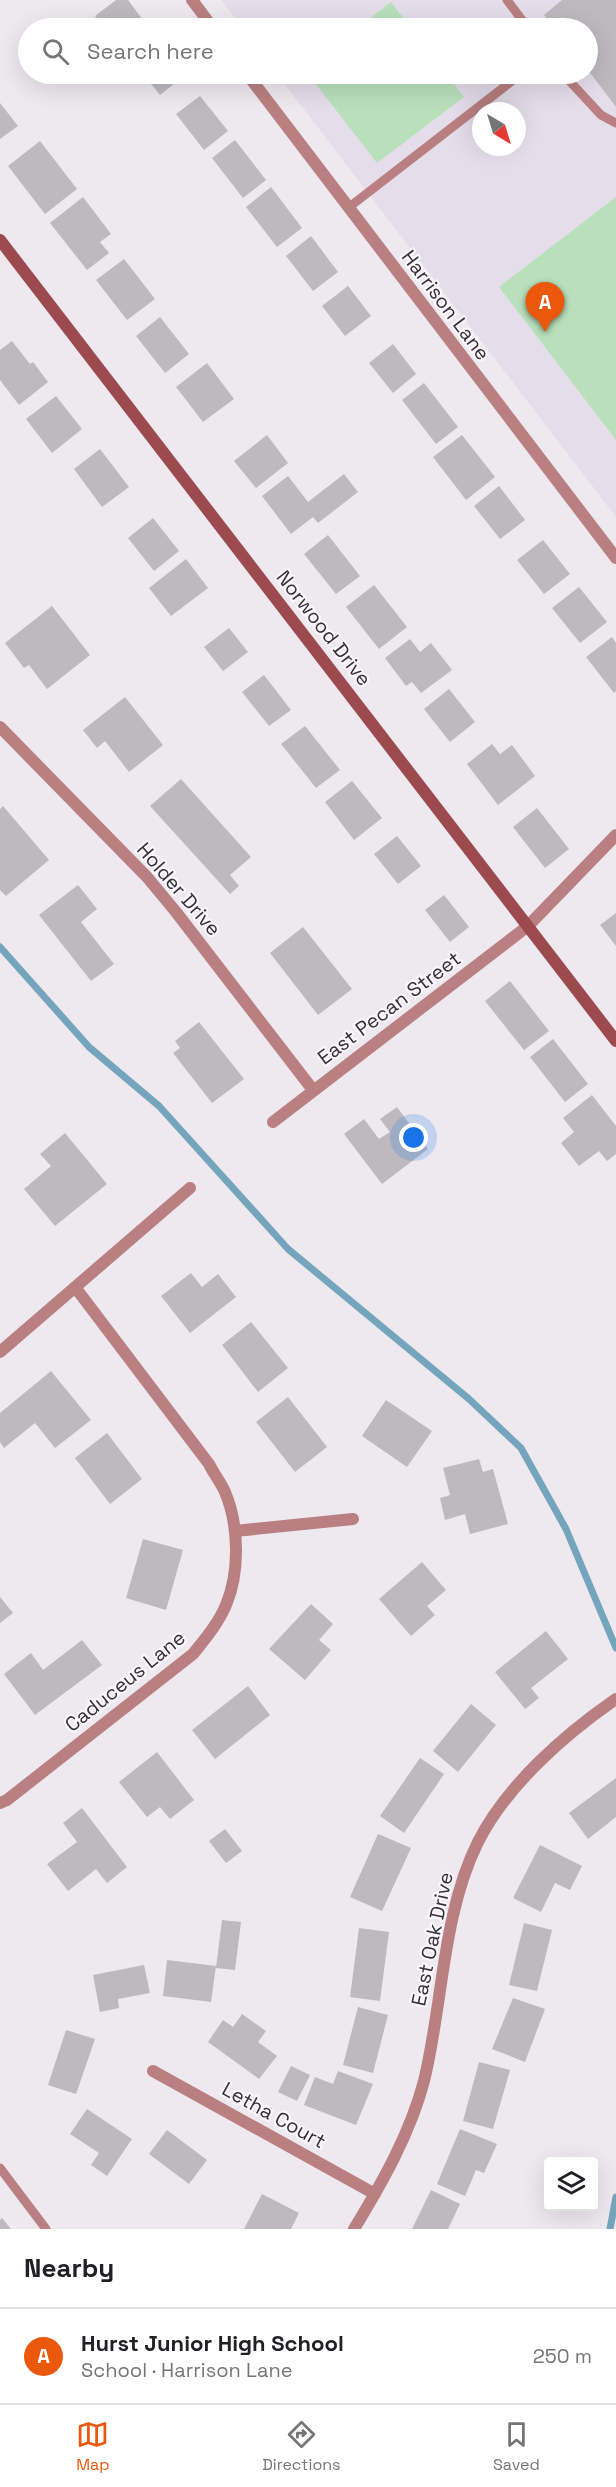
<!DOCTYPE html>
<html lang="en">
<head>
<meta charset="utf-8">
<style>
  :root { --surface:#fff; --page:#f2f2f2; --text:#202124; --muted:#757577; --line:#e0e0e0; --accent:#ea580c }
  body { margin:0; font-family:"Space Grotesk",sans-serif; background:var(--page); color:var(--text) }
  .controls { position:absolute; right:18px; bottom:18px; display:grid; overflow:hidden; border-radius:6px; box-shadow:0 6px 24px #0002 }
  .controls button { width:54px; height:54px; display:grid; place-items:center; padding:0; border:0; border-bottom:2px solid var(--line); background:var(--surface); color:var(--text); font:30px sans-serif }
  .compass { position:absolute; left:472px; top:102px; width:54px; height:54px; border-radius:50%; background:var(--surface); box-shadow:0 6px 24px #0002; rotate:142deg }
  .you { position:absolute; left:414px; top:1138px; width:21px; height:21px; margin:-15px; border:4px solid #fff; border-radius:50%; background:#1a73e8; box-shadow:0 0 0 9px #1a73e833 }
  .badge { display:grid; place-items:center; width:39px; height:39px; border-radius:50%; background:var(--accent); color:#fff; font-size:20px; font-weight:700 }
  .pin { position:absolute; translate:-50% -50px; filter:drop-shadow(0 2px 3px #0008) }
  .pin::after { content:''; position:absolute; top:32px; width:21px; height:18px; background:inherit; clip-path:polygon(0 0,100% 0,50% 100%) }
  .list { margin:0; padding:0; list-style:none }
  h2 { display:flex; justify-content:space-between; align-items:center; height:78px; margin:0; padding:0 24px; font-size:26px }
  h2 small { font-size:20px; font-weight:400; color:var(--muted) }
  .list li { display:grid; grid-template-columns:39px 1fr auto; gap:18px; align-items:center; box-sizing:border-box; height:96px; padding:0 24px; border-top:2px solid var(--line) }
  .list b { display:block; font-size:22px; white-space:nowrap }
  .list p { margin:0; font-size:20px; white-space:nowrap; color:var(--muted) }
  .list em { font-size:20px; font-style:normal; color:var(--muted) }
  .icon { flex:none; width:33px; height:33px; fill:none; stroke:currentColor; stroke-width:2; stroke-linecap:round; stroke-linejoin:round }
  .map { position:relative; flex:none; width:616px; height:2229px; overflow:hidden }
  .search { position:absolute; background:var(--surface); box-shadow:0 6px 24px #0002; left:18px; right:18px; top:18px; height:66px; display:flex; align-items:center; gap:15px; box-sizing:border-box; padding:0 21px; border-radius:33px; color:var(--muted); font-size:22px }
  .sheet { height:174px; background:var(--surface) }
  nav { display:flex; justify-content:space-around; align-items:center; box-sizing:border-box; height:84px; border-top:2px solid var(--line); background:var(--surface); font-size:16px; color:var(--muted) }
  nav a { display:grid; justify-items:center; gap:3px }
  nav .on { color:var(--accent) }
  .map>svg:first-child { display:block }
</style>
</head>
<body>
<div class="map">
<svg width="616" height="2229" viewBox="0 0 616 2229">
  <rect width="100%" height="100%" fill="#ede9ef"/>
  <path fill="#e5ddea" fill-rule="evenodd" d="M 221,0 L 616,0 L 616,517 L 277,74 L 588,74 L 588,28 L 243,28 ZM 481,111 L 517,111 L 517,147 L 481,147 Z"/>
  <path fill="#b8e1bb" d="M 391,2 L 411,28 L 357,28 Z
    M 308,74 L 446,74 L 464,97 L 377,163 Z
    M 616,197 L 616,440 L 499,287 Z"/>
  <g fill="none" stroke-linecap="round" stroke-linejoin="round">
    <path stroke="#75a5bc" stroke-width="7" d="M 0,947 L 89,1047 L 159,1106 L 288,1249 L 469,1399 L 521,1448 L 566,1529 L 616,1648
      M 610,2229 L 616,2197"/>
  </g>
  <path fill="#bdb9bf" d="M 116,0 L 128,0 L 149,28 L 105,28 L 95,16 Z
    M 562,0 L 616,0 L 616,107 L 588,70 L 588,28 L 554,28 L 544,15 Z
    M 143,74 L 182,74 L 184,76 L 160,95 Z
    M 200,96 L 228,131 L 204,150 L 176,114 Z
    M 0,103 L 18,126 L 0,139 Z
    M 235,140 L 266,180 L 243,198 L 212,158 Z
    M 40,141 L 77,189 L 45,214 L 8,166 Z
    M 271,187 L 302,228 L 277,247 L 246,207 Z
    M 83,197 L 111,234 L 100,242 L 109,253 L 87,270 L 50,223 Z
    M 311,236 L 338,272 L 313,291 L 286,256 Z
    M 124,259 L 155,299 L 127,320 L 96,280 Z
    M 348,286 L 371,316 L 345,336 L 322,306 Z
    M 160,317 L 189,354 L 165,373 L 136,336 Z
    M 12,341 L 30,364 L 33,362 L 48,382 L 19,405 L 0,380 L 0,350 Z
    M 393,344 L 416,374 L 393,393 L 369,363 Z
    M 207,363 L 234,399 L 203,422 L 176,387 Z
    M 424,383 L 458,427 L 436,444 L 402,400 Z
    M 56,396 L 82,429 L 52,453 L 26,419 Z
    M 267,435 L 288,463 L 256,488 L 234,461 Z
    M 462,435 L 495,477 L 466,500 L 433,457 Z
    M 100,449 L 129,487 L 102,507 L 74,469 Z
    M 344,474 L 358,492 L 318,523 L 313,517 L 291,534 L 262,496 L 288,476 L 308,502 Z
    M 499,486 L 525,520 L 500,539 L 474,506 Z
    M 153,518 L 179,551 L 154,571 L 128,538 Z
    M 328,535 L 360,576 L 336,594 L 304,554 Z
    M 543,540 L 570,574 L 544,594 L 517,560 Z
    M 186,559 L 208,588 L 171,616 L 149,588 Z
    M 374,585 L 407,627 L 379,649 L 346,607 Z
    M 579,587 L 607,622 L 580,643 L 552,608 Z
    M 52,606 L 90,655 L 47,689 L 29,665 L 24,668 L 5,643 Z
    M 229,628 L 248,652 L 223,671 L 204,647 Z
    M 612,637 L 616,643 L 616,691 L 614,693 L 586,657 Z
    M 410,639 L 420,652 L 431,643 L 452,670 L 421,693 L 412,682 L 406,686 L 385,658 Z
    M 264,675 L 291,710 L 269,726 L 242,692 Z
    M 449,689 L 475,722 L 450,742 L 424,709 Z
    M 125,697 L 163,745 L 129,772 L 105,741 L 97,748 L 83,730 Z
    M 305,726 L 340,770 L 316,788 L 281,744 Z
    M 492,744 L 500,754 L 512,745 L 535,776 L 498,805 L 467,764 Z
    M 181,779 L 251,857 L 230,875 L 239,886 L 230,894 L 150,806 Z
    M 352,781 L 382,818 L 354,840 L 325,802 Z
    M 3,806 L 49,860 L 6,896 L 0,890 L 0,809 Z
    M 537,808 L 569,849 L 545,868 L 513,827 Z
    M 397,836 L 421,866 L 398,884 L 374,854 Z
    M 78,885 L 97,909 L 81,922 L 114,964 L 91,981 L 39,915 Z
    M 444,895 L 469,927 L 450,942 L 425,910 Z
    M 616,913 L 616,946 L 600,925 Z
    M 303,927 L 352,989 L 318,1015 L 270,953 Z
    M 510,981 L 549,1031 L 524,1050 L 485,1001 Z
    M 199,1022 L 244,1079 L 212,1103 L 173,1053 L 180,1048 L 175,1041 Z
    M 553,1039 L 588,1084 L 565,1102 L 530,1057 Z
    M 592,1095 L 616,1126 L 616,1154 L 607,1161 L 599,1151 L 579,1166 L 561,1143 L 574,1132 L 563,1118 Z
    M 397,1107 L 428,1149 L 382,1184 L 344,1134 L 364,1119 L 379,1139 L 390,1132 L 380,1119 Z
    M 65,1133 L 107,1184 L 55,1226 L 24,1189 L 51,1166 L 40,1154 Z
    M 191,1273 L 202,1287 L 218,1274 L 236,1297 L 190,1333 L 161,1296 Z
    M 251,1322 L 288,1368 L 258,1392 L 222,1345 Z
    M 51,1371 L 91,1420 L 55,1448 L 35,1423 L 4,1448 L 0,1442 L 0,1413 Z
    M 288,1397 L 327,1447 L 295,1472 L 256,1422 Z
    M 386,1400 L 432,1431 L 407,1467 L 362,1436 Z
    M 107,1433 L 142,1479 L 110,1504 L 75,1458 Z
    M 479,1459 L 483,1472 L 493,1469 L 508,1524 L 470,1534 L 465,1514 L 445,1520 L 440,1498 L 450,1495 L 443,1468 Z
    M 143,1539 L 183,1550 L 166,1610 L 126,1598 Z
    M 422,1562 L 446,1590 L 427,1606 L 435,1615 L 411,1636 L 379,1599 Z
    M 0,1597 L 13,1613 L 0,1623 Z
    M 311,1604 L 333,1624 L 319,1640 L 331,1650 L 305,1680 L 269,1649 Z
    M 546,1631 L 568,1659 L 531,1688 L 539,1698 L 525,1709 L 495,1672 Z
    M 82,1640 L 102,1665 L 35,1715 L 4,1674 L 31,1653 L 43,1670 Z
    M 248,1686 L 270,1715 L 215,1759 L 192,1730 Z
    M 471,1704 L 496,1725 L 458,1772 L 433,1751 Z
    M 157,1752 L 194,1800 L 170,1819 L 160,1807 L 147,1817 L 119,1782 Z
    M 420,1758 L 444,1774 L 404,1833 L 380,1816 Z
    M 616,1778 L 616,1817 L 588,1839 L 569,1813 Z
    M 82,1808 L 127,1867 L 107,1883 L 96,1869 L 68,1891 L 47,1864 L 77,1842 L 63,1823 Z
    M 225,1829 L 242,1851 L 226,1863 L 209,1841 Z
    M 378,1834 L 411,1848 L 382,1911 L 350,1897 Z
    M 540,1845 L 582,1866 L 570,1890 L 555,1883 L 541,1912 L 513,1898 Z
    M 222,1920 L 241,1922 L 235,1970 L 216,1968 Z
    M 524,1923 L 552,1930 L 537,1991 L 509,1985 Z
    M 359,1928 L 389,1932 L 380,2001 L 350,1997 Z
    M 167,1960 L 216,1966 L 211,2002 L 163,1996 Z
    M 144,1965 L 150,1993 L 118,1999 L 119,2008 L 100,2012 L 93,1975 Z
    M 513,1998 L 545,2009 L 525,2062 L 492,2049 Z
    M 358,2007 L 388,2015 L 373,2073 L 343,2065 Z
    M 242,2014 L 266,2031 L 258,2042 L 277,2056 L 259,2079 L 208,2042 L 223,2020 L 233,2027 Z
    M 66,2030 L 95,2039 L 76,2094 L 48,2085 Z
    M 479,2062 L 510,2070 L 493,2129 L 463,2121 Z
    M 291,2066 L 310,2075 L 297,2101 L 278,2092 Z
    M 338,2071 L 373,2084 L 356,2125 L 304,2105 L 315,2077 L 333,2084 Z
    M 87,2109 L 132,2139 L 107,2176 L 91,2165 L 99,2153 L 70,2134 Z
    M 460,2129 L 497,2144 L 484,2173 L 476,2170 L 465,2196 L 437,2184 Z
    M 167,2130 L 207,2160 L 189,2184 L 149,2154 Z
    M 431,2190 L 460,2204 L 448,2229 L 412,2229 Z
    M 262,2194 L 299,2213 L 291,2229 L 244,2229 Z
    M 2,2218 L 11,2229 L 0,2229 L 0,2220 Z"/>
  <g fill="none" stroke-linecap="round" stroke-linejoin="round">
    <path stroke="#ba8081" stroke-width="9" d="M 507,0 L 528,28
      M 563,74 L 601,115 L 616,123
      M 348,208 L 521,74
      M 0,2168 L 46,2229"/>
    <path stroke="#ba8081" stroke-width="12" d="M 192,0 L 213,28
      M 247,74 L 616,558
      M 0,727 L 147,877 L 176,912 L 313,1090
      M 273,1122 L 528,926 L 616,835
      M 0,1352 L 190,1188
      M 235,1531 L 353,1519
      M 0,1803 L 7,1800 L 193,1654 C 205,1639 218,1624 226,1605 C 240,1572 239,1525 225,1492 C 221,1483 214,1474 209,1464 L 75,1287
      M 153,2071 L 375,2194
      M 354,2229 C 382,2183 410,2134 424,2081 C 443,2004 442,1914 478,1842 C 507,1785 564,1735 616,1699"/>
    <path stroke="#9d4a4f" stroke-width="12" d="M 0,240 L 616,1041"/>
  </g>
  <g text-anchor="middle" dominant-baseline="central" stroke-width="4.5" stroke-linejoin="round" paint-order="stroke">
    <g font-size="20" fill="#323133" stroke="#faf6fd">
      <text transform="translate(446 305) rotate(53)">Harrison Lane</text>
      <text transform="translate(324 628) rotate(52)">Norwood Drive</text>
      <text transform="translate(179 889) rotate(49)">Holder Drive</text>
      <text transform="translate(389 1008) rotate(-37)">East Pecan Street</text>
      <text transform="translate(125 1681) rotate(-39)">Caduceus Lane</text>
      <text transform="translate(432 1939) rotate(-78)">East Oak Drive</text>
      <text transform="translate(274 2115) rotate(29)">Letha Court</text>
    </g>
  </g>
</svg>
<div class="controls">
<button><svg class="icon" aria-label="layers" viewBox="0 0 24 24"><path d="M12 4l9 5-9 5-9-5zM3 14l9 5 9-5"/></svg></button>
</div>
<svg class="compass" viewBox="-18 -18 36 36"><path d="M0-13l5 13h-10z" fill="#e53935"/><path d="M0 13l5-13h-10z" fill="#757577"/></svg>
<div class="you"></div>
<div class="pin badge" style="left:545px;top:332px">A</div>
<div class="search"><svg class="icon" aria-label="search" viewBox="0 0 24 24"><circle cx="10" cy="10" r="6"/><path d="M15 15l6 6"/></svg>Search here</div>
</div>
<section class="sheet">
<h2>Nearby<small></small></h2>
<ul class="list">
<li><span class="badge">A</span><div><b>Hurst Junior High School</b><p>School · Harrison Lane</p></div><em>250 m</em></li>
</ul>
</section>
<nav>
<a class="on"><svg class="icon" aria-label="map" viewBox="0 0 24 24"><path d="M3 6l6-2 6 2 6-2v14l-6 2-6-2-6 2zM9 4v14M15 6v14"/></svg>Map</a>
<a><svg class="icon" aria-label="directions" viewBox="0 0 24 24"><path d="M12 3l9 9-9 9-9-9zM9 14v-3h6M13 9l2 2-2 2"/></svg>Directions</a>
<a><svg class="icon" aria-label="saved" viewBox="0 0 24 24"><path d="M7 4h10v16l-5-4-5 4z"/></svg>Saved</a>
</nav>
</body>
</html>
